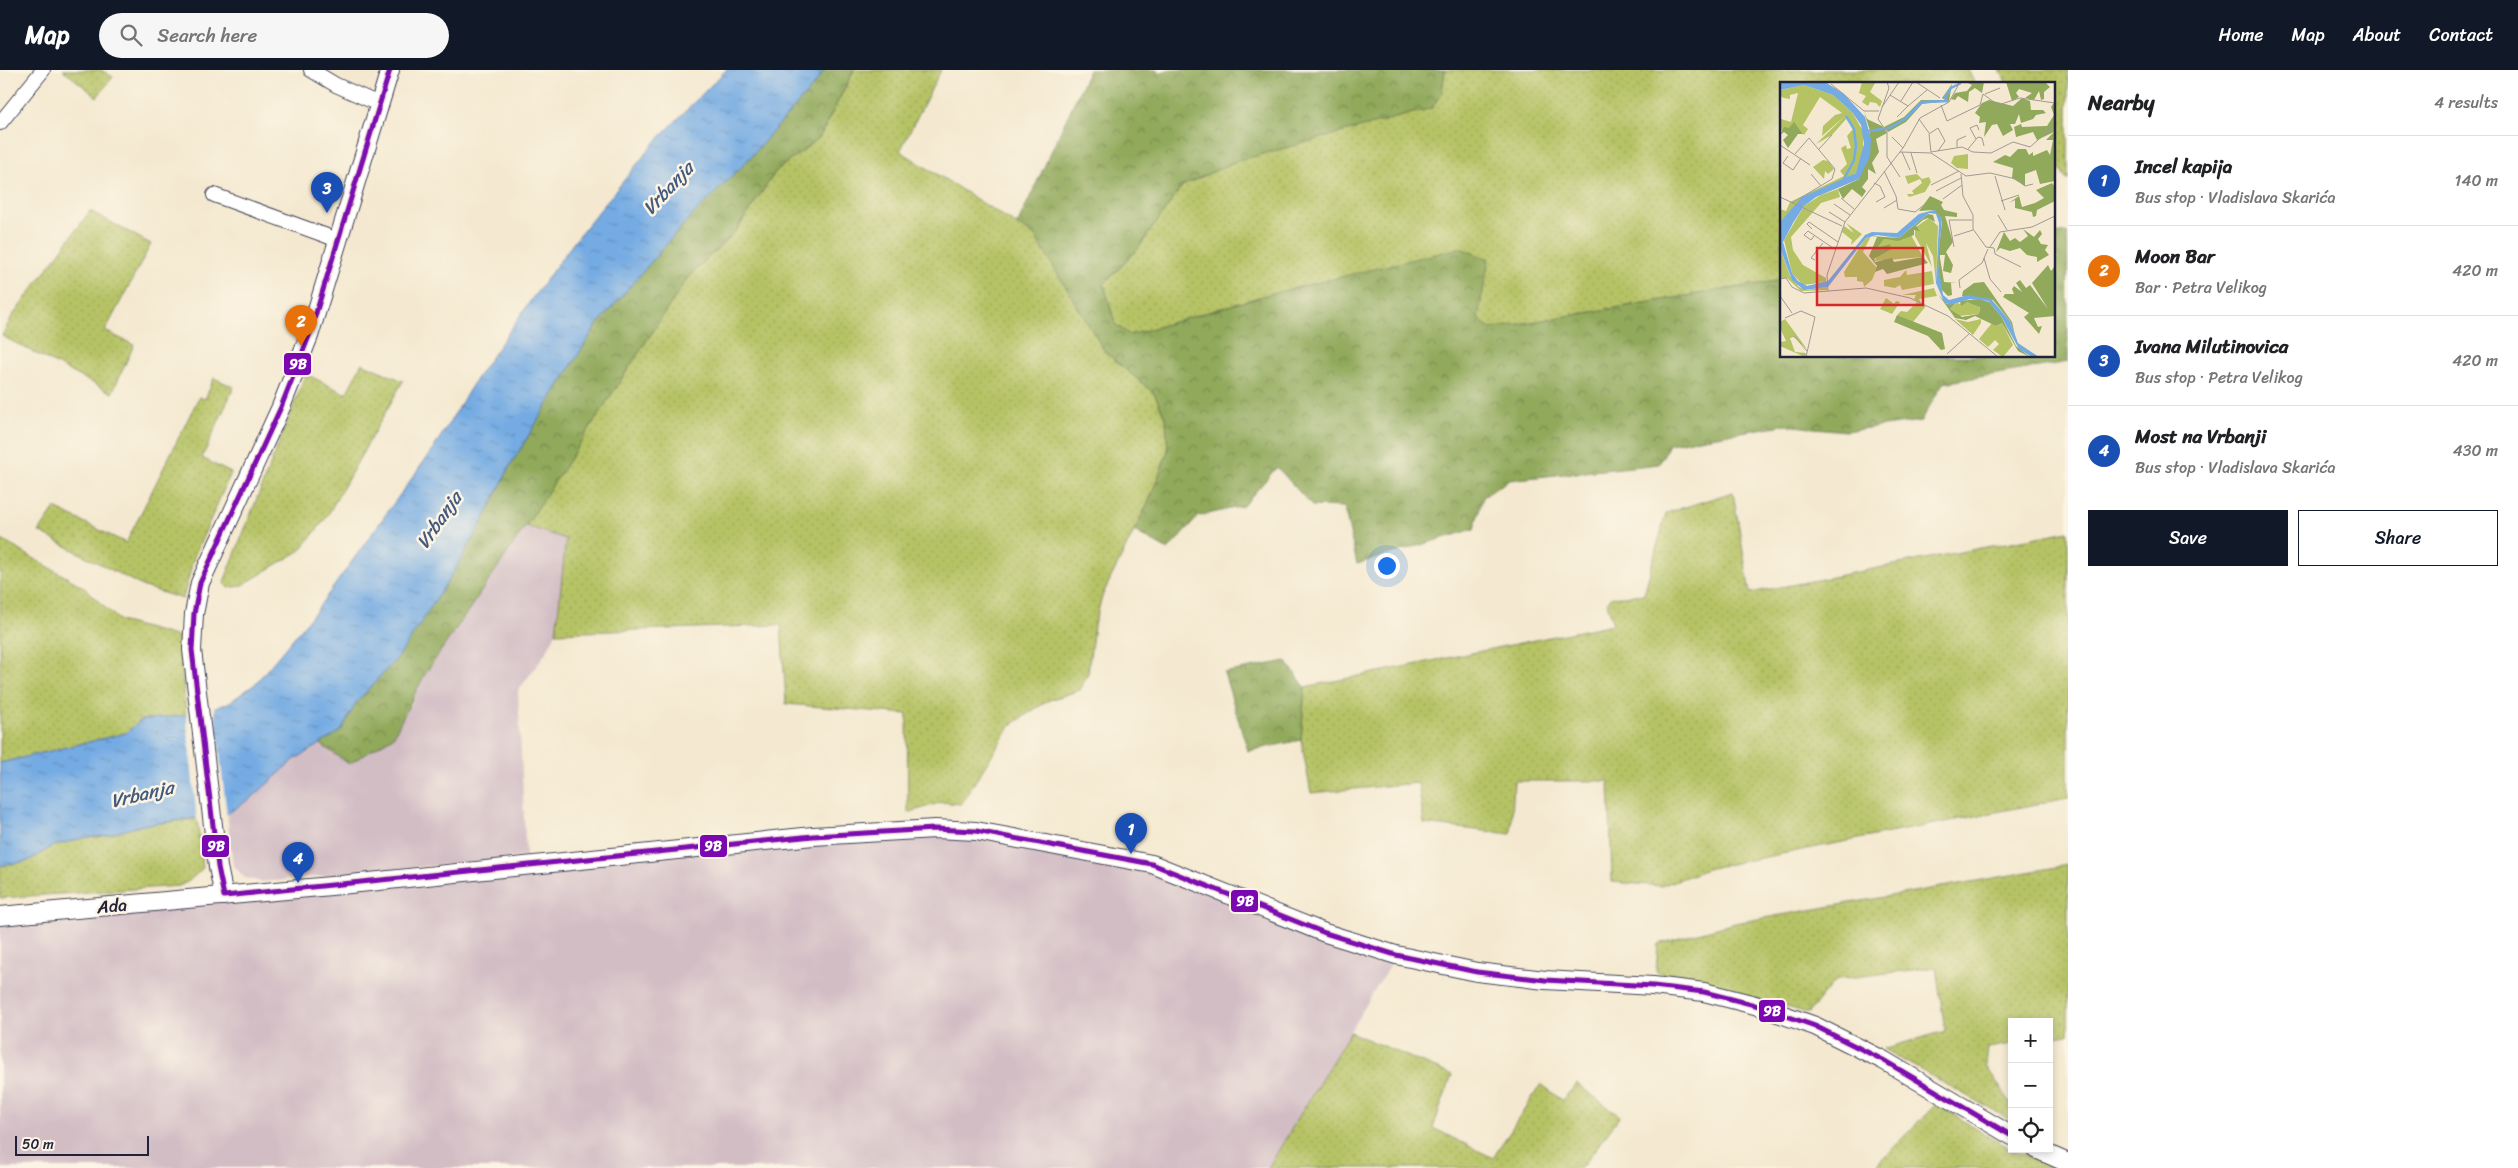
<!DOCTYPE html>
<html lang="en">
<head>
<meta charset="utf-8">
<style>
  :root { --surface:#fff; --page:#f6f6f6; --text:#202124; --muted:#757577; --line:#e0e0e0; --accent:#111827 }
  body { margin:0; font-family:Sriracha,sans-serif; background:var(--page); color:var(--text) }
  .controls { position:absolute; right:15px; bottom:15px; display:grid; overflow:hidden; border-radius:0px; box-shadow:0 2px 8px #0003 }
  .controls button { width:45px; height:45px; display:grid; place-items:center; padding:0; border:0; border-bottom:1px solid var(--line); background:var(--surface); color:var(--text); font:25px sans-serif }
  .scale { position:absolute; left:15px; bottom:12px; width:134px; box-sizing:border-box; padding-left:5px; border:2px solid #22223b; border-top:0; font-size:14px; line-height:18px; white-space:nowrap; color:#22223b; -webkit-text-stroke:4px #fcf5e5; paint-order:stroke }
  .you { position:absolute; left:1386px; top:495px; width:18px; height:18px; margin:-12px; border:4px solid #fff; border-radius:50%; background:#1a73e8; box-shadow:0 0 0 8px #1a73e833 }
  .badge { display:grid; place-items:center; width:32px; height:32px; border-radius:50%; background:var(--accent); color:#fff; font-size:16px; font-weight:700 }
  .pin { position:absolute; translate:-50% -41px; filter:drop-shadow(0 1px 2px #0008) }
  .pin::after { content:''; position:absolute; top:26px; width:18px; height:15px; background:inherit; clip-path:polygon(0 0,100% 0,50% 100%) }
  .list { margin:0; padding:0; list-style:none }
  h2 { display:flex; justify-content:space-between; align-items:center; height:65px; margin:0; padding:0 20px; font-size:21px }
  h2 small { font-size:16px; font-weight:400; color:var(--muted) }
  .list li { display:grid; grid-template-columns:32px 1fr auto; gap:15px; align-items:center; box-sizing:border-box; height:90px; padding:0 20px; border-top:1px solid var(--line) }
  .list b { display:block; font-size:19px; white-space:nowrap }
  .list p { margin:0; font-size:16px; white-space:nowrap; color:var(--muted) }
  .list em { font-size:16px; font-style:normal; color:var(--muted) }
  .actions { display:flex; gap:10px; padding:15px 20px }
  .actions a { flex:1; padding:11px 0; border:1px solid var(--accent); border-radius:0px; text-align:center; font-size:18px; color:var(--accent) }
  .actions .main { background:var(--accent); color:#fff }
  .icon { flex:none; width:28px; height:28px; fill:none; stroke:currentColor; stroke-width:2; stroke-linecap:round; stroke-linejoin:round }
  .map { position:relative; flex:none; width:2068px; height:1098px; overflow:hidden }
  header { display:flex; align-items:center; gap:30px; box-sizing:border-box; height:70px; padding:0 25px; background:var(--accent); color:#fff }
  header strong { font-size:24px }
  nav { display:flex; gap:28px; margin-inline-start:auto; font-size:18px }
  .search { width:350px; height:45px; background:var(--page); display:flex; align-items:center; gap:12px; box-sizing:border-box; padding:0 18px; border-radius:28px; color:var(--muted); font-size:19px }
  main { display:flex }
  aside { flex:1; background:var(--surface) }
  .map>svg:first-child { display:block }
</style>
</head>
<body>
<header>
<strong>Map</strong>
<div class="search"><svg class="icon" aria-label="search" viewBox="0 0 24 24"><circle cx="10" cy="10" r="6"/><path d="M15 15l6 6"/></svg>Search here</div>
<nav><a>Home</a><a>Map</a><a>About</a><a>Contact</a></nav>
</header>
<main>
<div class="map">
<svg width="2068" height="1098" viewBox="0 0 2068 1098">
  <defs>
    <pattern id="grass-dots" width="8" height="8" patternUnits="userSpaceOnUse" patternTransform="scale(1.25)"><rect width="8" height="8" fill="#b6c365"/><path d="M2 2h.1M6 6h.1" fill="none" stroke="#9ca759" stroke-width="1.8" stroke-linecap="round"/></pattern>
    <pattern id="forest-crowns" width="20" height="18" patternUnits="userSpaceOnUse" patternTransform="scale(1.25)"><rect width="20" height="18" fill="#90a95a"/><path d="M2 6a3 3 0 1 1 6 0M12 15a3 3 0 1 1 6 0" fill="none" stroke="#75894c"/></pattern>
    <pattern id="water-ripples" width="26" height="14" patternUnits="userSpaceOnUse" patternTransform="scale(1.25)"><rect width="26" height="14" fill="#74abe3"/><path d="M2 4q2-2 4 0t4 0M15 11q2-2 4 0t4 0" fill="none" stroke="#5f8bb9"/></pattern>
  </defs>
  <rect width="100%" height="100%" fill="#fcf5e5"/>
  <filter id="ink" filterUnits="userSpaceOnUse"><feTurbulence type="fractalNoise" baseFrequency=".02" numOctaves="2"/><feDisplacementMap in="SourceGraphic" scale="10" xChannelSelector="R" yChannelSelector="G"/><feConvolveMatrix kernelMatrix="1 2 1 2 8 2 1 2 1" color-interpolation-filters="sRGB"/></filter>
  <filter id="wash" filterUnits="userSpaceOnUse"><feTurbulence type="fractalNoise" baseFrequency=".0096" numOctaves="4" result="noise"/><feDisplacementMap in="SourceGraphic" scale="20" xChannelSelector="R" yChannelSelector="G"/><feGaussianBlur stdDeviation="1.12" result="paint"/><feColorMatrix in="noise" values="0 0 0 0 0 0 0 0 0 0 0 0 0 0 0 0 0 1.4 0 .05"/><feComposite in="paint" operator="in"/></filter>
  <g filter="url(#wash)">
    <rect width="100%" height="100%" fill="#f4e9d0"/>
    <path fill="#d2bdc5" d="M 526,456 L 566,469 L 556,563 L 547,581 L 518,621 L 526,787 L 261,812 L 245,808 L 233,795 L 227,744 L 254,726 L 294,690 L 319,673 L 349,694 L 410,637 L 425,604 Z
      M 935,759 L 1152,794 L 1396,885 L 1268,1098 L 0,1098 L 0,846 Z"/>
    <path fill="url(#grass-dots)" stroke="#6c7250" d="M 63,0 L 101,0 L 113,7 L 97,27 Z
      M 854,0 L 941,0 L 900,81 L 1035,166 L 1105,282 L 1154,323 L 1166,349 L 1168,381 L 1150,429 L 1103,524 L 1094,555 L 1088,603 L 1080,620 L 1047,631 L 1011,655 L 961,734 L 942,732 L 908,743 L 907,644 L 786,634 L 781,555 L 556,563 L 566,469 L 526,456 L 688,207 L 735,162 L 776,101 L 819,68 Z
      M 1445,0 L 1968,0 L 1975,14 L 1782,14 L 1782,210 L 1490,259 L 1478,247 L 1488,189 L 1266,225 L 1130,265 L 1115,254 L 1104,214 L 1137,180 L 1182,116 L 1234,92 L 1442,22 Z
      M 2000,0 L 2068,0 L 2068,111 L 2054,90 L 2054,14 L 2007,14 Z
      M 90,141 L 151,174 L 105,261 L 134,275 L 112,323 L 2,266 L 11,248 Z
      M 362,293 L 403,311 L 326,448 L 301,480 L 241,516 L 228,518 L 224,512 L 306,304 L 346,324 Z
      M 214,308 L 234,317 L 202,388 L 231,403 L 194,487 L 183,529 L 144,517 L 39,462 L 55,438 L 126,473 L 199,327 L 205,329 Z
      M 1733,422 L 1750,523 L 2068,461 L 2068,728 L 1710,798 L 1661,816 L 1612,812 L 1609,711 L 1514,711 L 1511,764 L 1424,754 L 1418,713 L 1311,723 L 1301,670 L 1305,617 L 1613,554 L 1607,533 L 1611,527 L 1644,524 L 1666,443 Z
      M 0,469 L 82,516 L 120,551 L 179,567 L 186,645 L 141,650 L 126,663 L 0,693 Z
      M 197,749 L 203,798 L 189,811 L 179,816 L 0,828 L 0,796 L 28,791 L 53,776 L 83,768 L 104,766 L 143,755 Z
      M 2068,795 L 2068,965 L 2049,968 L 2049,952 L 2012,952 L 2012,974 L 1988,978 L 1986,996 L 2012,1035 L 2012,1051 L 1883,979 L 1945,961 L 1936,897 L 1839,909 L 1832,914 L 1808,943 L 1656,902 L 1658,874 L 1735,853 Z
      M 1350,962 L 1452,1005 L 1433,1058 L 1493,1088 L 1541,1014 L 1562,1030 L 1577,1014 L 1620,1046 L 1581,1098 L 1268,1098 Z
      M 1936,1034 L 2010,1079 L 2062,1098 L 1873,1098 Z"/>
    <path fill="url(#forest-crowns)" stroke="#59664a" d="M 824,0 L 854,0 L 819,68 L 776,101 L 735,162 L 688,207 L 526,456 L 425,604 L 393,667 L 349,694 L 319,673 L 341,661 L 356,633 L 399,586 L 453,503 L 484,449 L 511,394 L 596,256 L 683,155 L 746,92 L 815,14 Z
      M 1089,0 L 1158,0 L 1158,4 L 1167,0 L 1445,0 L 1442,22 L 1432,38 L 1234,92 L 1182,116 L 1137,180 L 1104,214 L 1115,254 L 1130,265 L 1266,225 L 1460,178 L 1489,189 L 1478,247 L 1490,259 L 1782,210 L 1782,286 L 2054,286 L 2054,164 L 2067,162 L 2068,292 L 1943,313 L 1921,351 L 1846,361 L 1783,355 L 1669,374 L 1659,394 L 1509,410 L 1483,427 L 1474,459 L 1357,494 L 1344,437 L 1312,436 L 1277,397 L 1243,436 L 1199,446 L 1168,480 L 1134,461 L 1150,429 L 1168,381 L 1166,349 L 1154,323 L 1105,282 L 1035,166 L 1017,155 Z
      M 1286,591 L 1305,617 L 1301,670 L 1248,681 L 1224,603 Z"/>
    <path fill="url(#water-ripples)" stroke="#4b668f" d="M 726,0 L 824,0 L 815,14 L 746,92 L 683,155 L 596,256 L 511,394 L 484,449 L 453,503 L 399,586 L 356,633 L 341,661 L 294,690 L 254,726 L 227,744 L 143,755 L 104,766 L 83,768 L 53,776 L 28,791 L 0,796 L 0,693 L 126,663 L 141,650 L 186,645 L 227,634 L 255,614 L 316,541 L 433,379 L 476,309 L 531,230 L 574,172 L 655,72 Z"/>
    <path fill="#f4e9d0" d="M 214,635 L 227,746 L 197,751 L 186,643 Z"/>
  </g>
  <g filter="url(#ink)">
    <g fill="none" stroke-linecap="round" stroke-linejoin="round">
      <defs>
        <path id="minor" d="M 311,0 L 336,15 L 381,35
          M 0,53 L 43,0
          M 214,125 L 338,170"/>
        <path id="tertiary" d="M 224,826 L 218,797 L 192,580 L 194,544 L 200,513 L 281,337 L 309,266 L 390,0
          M 0,846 L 331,816 L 813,766 L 935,759 L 976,761 L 1152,794 L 1325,863 L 1396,885 L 1477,902 L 1545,910 L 1653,916 L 1704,922 L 1755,935 L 1815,956 L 1883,990 L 2012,1066
          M 2036,1079 L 2068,1093"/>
      </defs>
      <use href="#minor" stroke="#424051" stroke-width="16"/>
      <use href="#tertiary" stroke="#424051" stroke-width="20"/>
      <use href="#minor" stroke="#fff" stroke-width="14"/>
      <use href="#tertiary" stroke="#fff" stroke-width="18"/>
      <defs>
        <path id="bus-1" d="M 390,0 L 309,266 L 281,337 L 200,513 L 194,544 L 192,580 L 218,797 L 224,826 L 813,766 L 935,759 L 976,761 L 1152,794 L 1325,863 L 1396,885 L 1477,902 L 1545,910 L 1653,916 L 1704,922 L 1755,935 L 1815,956 L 1883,990 L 2012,1066"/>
      </defs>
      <use href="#bus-1" stroke="#fcf5e5" stroke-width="9"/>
      <use href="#bus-1" stroke="#7b07b0" stroke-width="5"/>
    </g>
  </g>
  <g text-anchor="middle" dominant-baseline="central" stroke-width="5" stroke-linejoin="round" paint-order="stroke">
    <g font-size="18" fill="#22223b" stroke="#fcf5e5">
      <text transform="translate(112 836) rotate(-5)">Ada</text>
    </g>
    <g font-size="19" font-style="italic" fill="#43597e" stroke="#fcf5e5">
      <text transform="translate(668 118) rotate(-47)">Vrbanja</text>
      <text transform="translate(439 450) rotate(-55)">Vrbanja</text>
      <text transform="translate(142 724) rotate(-13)">Vrbanja</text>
    </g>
  </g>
  <g transform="translate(1780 12)">
    <rect width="275" height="275" fill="#f4e9d0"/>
    <path d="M 82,0 L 95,1 L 90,10 L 102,19 L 100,25 L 96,21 L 90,20 L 88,24 L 82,20 L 86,14 L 79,11 ZM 24,3 L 53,13 L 72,30 L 83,49 L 83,75 L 76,91 L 25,116 L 0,140 L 0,127 L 6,129 L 10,120 L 64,94 L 60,89 L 67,82 L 61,66 L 66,63 L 67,67 L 71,66 L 67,54 L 73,47 L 67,36 L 52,53 L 36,62 L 65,34 L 42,54 L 43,44 L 55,33 L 62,31 L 40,15 L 23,43 L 28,47 L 24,53 L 17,45 L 0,49 L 1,37 L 11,40 L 18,11 L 10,13 L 10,17 L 4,16 L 0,14 L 0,8 ZM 188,72 L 188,87 L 177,86 L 171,81 L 174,74 ZM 43,78 L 48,79 L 54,87 L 48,92 L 45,89 L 44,97 L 33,85 ZM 137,92 L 142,97 L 149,95 L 151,100 L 145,110 L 129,115 L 127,112 L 134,112 L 132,109 L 142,101 L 140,97 L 128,102 L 125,94 ZM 58,107 L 60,115 L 41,121 L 11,155 L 13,168 L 23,183 L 46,196 L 46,200 L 23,203 L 12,191 L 4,158 L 24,124 L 41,113 ZM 149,136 L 158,144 L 156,201 L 153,174 L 146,161 L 152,185 L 135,154 L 135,148 L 141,148 L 136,145 ZM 66,141 L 82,152 L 71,163 L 72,158 L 62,150 L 64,144 L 74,151 ZM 131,153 L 143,175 L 94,179 L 100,171 L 96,167 L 98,161 L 104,157 L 115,158 ZM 91,154 L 83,170 L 97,186 L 92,198 L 84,205 L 83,200 L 77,199 L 77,195 L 65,195 L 64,190 L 85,157 ZM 0,166 L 10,194 L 19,205 L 26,208 L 47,205 L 47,208 L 21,209 L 7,196 L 0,196 ZM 126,188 L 127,193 L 152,189 L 154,202 L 122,208 L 120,203 L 115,206 L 104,204 L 104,198 L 120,195 ZM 154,206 L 157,214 L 139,217 L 141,221 L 134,217 L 136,213 L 122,213 ZM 106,216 L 114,222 L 116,219 L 120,220 L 112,232 L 100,227 ZM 137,220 L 146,224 L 133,240 L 117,233 L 121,229 L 127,230 ZM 178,220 L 179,222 L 186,220 L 200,223 L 199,232 L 179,234 L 170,227 ZM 5,237 L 27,267 L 14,255 L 10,256 L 15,270 L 26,271 L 25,275 L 0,264 L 0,260 L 6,259 L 0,246 L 0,240 ZM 212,241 L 216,244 L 222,241 L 233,263 L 223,275 L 213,268 L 219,262 L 215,258 L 208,265 L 199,257 Z" fill="#b6c365"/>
    <path d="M 186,0 L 204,0 L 202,11 L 195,6 L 189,10 L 188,20 L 178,14 L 175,18 L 171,17 L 175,11 L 187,9 L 192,3 ZM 226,0 L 265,0 L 270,5 L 264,10 L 264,17 L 261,18 L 259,9 L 254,18 L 245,16 L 252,11 L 239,7 L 236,11 L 239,15 L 232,19 ZM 172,2 L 169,19 L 142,22 L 126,40 L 108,50 L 104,45 L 124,35 L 141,18 L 165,18 L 162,16 ZM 242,16 L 250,19 L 251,28 L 263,28 L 266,31 L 256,33 L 253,37 L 241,41 L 239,32 L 235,42 L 230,42 L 233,48 L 223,54 L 217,42 L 212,43 L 204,55 L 206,40 L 199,41 L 200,35 L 195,31 L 202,21 L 209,18 L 233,24 ZM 275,19 L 275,99 L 260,102 L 256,88 L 245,92 L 245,104 L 232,96 L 233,86 L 213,80 L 225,73 L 230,75 L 238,67 L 246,67 L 249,73 L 253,70 L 253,74 L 267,68 L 270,73 L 273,58 L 266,58 L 274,50 L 257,58 L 253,50 L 236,55 L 234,45 L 241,42 L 242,45 L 267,44 L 274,33 L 271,25 ZM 84,30 L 87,37 L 102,44 L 107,51 L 96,57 L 99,70 L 92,81 L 96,92 L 88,87 L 88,97 L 82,105 L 86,109 L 82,115 L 72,107 L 63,117 L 58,107 L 79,97 L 90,49 ZM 14,40 L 23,52 L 18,52 L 8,66 L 3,58 L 8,53 L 4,50 L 0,53 L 4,45 L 9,46 ZM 272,101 L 275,105 L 275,119 L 257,128 L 256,134 L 253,135 L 252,130 L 235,126 L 235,118 L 229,121 L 239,114 L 242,125 L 255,121 L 264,116 L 256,108 ZM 150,114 L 163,120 L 161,123 L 164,128 L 177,131 L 177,135 L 165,134 L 173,160 L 166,170 L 173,183 L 171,191 L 163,189 L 165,173 L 160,173 L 160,176 L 164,200 L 177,201 L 171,201 L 172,213 L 168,214 L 159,205 L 158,175 L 162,139 L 154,128 L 139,129 ZM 148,132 L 153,133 L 155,140 L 148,136 L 143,138 L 136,144 L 141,149 L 134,148 L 134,153 L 118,159 L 104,157 L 97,166 L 110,162 L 111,167 L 94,177 L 95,180 L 112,176 L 114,180 L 143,175 L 148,181 L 107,192 L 103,187 L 95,190 L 97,184 L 89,174 L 97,155 L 91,154 L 119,156 ZM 243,147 L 254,155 L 260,148 L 262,152 L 258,157 L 261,162 L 268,163 L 265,168 L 269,173 L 257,180 L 257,175 L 247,173 L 240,166 L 230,169 L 220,166 L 216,170 L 224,150 L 230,159 L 235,156 L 240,160 L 248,154 ZM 268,183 L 271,189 L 275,184 L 275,234 L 254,236 L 258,245 L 262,244 L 259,252 L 244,235 L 249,231 L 223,215 L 225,212 L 234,212 L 232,207 L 234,204 L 242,210 L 236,201 L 240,198 L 246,206 L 250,203 L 268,227 L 252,201 ZM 204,200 L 232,240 L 235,253 L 230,239 L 213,218 L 182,214 L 183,209 L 194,201 ZM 158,212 L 167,222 L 176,221 L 170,227 L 182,235 L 199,232 L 200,225 L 187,220 L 181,224 L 180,219 L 199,217 L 209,220 L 221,234 L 236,264 L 250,275 L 238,269 L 222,241 L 216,244 L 195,234 L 186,238 L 175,236 ZM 117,233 L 162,251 L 165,267 L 161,268 L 148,254 L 114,240 Z" fill="#90a95a"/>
    <path d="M 175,237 L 188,240 L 201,237 L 201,241 L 193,253 Z" fill="#b6c365"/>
    <path d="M 0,0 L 45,0 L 63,11 L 85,35 L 91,57 L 90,74 L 79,97 L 36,115 L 24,124 L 13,141 L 3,160 L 12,191 L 18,199 L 27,204 L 48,199 L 85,153 L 92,150 L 117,151 L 139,132 L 154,128 L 162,136 L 158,182 L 163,213 L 169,218 L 188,213 L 211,217 L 230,239 L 238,261 L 259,275 L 252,275 L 239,267 L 221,234 L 208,219 L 190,217 L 170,223 L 164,220 L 156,201 L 159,141 L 156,132 L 149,131 L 119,156 L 97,153 L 86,156 L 48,205 L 24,208 L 12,198 L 0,166 L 0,140 L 22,115 L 76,91 L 84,62 L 81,43 L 72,30 L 53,13 L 24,3 L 0,8 Z" fill="#74abe3"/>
    <path fill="none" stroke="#74abe3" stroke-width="2.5" d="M 88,49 L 109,46 L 125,37 L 142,20 L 167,19 L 165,15 L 171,6 L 181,1M 64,97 L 74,78 L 76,64 L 74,47 L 66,34"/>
    <path fill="none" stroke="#a09994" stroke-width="1" d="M 107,0 L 109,6 L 98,37 L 107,50 L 107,75 L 120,95M 136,0 L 160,16M 51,2 L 84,29 L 99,29M 205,12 L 220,6M 110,13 L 128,24 L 117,35M 121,19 L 133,0M 161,23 L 167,39 L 200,23 L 203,12 L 218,23 L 240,16 L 275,21M 128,24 L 147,8M 102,25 L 119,0M 139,37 L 149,51M 112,55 L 123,66M 196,57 L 190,46 L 197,43 L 199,48M 0,63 L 30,83M 177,65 L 177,58 L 186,54M 39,67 L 52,53M 188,67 L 198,55 L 202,56 L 204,64M 120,70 L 151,71 L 186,94 L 210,91 L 236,97 L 245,104 L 253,102M 122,70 L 130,88M 151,70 L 182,65 L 193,70 L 211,71 L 233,60 L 250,65 L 275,43M 151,70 L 149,52 L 158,46 L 165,59 L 158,69M 131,71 L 137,91M 8,74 L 3,81 L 13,88 L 21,76M 104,89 L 116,114 L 118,127 L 135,130 L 144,123M 31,92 L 41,104M 181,92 L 183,114 L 193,133 L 193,147 L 206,165 L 214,166 L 215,172 L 241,185M 215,94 L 225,128M 94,101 L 100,104 L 105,115 L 96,120M 151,103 L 179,89M 156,109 L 181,96M 0,115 L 62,144M 61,116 L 74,127M 163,117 L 182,103M 221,119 L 239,113M 12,121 L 52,97 L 55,87 L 29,56 L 15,72M 54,122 L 70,133M 104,126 L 117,118M 49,130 L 65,140M 218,133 L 227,148M 32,147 L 27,142 L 29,140 L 58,160M 34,154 L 31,158 L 24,153 L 28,149 L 56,168M 174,154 L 193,148M 174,165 L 169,138 L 192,138M 210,165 L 220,150 L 252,145 L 275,134M 204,176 L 210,197 L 221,210M 35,178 L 31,176 L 43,161M 0,197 L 6,196 L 12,205 L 24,211 L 86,206 L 130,216 L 168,234 L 218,275M 180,206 L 179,198 L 202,181 L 208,167M 48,209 L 47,193 L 65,140 L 123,66 L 140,36 L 169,20 L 180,0M 0,214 L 12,231M 5,236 L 21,229 L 35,235 L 26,275M 14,254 L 27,269M 167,272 L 189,252"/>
    <path fill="#d62828" fill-opacity="0.15" stroke="#d62828" stroke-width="2.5" d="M 37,166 L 143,166 L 143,223 L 37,223 Z"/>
    <rect width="275" height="275" fill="none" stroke="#22223b" stroke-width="2.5"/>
  </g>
  <g stroke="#fcf5e5" stroke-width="2">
    <rect x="283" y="282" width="29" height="24" rx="5" fill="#7b07b0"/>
    <rect x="699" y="764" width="29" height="24" rx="5" fill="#7b07b0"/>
    <rect x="201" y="764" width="29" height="24" rx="5" fill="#7b07b0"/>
    <rect x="1230" y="819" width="29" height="24" rx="5" fill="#7b07b0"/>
    <rect x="1758" y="929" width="28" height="24" rx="5" fill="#7b07b0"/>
  </g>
  <g font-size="14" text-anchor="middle" font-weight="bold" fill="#fff">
    <text x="298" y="299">9B</text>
    <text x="713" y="781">9B</text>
    <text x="216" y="781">9B</text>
    <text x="1245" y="836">9B</text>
    <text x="1772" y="946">9B</text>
  </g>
</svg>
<div class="controls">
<button>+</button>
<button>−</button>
<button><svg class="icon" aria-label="locate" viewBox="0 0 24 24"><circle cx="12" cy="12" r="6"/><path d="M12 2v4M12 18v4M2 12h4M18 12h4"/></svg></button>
</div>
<div class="scale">50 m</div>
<div class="you"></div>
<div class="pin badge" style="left:1131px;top:784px;background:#1a4fb4">1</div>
<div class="pin badge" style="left:301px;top:276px;background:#e8710a">2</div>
<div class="pin badge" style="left:327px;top:143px;background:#1a4fb4">3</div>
<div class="pin badge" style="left:298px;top:813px;background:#1a4fb4">4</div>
</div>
<aside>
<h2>Nearby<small>4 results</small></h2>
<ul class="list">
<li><span class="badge" style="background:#1a4fb4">1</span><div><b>Incel kapija</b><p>Bus stop · Vladislava Skarića</p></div><em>140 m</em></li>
<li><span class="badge" style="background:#e8710a">2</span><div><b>Moon Bar</b><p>Bar · Petra Velikog</p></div><em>420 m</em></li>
<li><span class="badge" style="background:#1a4fb4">3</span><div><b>Ivana Milutinovica</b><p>Bus stop · Petra Velikog</p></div><em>420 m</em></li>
<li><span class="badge" style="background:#1a4fb4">4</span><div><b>Most na Vrbanji</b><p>Bus stop · Vladislava Skarića</p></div><em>430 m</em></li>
</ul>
<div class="actions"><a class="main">Save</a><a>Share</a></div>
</aside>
</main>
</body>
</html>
